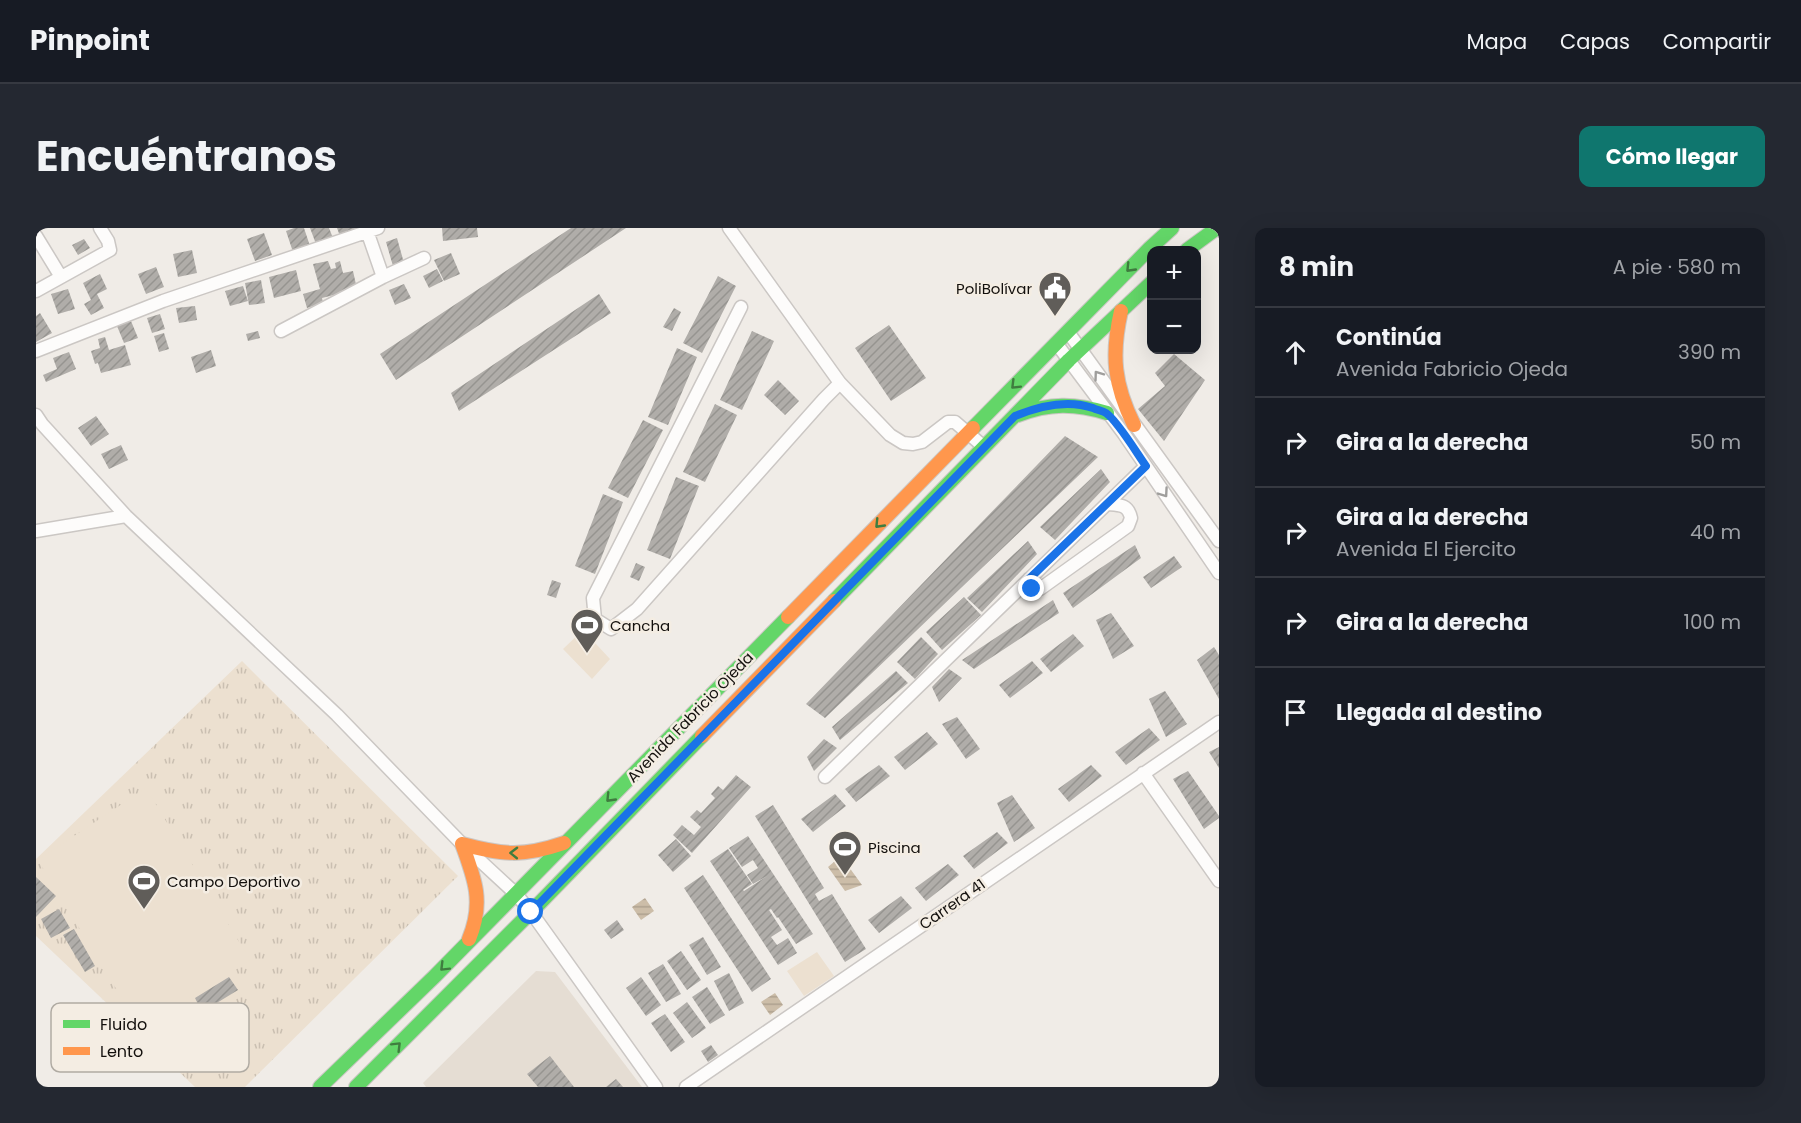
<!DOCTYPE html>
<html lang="es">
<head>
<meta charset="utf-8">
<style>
  :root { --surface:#171b24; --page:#242831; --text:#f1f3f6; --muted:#9ea1a6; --line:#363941; --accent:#0f766e }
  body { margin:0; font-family:Poppins,sans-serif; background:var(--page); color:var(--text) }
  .controls { position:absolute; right:18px; top:18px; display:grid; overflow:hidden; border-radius:12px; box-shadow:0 6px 24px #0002 }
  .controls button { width:54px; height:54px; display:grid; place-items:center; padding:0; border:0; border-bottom:2px solid var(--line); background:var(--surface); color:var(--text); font:30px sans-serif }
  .stop { position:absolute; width:18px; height:18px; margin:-14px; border:4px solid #1a73e8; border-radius:50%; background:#fff }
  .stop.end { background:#1a73e8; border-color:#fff; box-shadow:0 2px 6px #0008 }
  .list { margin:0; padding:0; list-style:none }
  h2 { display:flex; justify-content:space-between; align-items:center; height:78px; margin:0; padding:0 24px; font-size:26px }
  h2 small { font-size:20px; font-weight:400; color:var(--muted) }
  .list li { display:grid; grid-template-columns:39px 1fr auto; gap:18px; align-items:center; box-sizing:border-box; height:90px; padding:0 24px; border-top:2px solid var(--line) }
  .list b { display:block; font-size:22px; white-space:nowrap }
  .list p { margin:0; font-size:20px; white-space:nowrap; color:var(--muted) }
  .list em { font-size:20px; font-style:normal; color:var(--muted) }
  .icon { flex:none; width:33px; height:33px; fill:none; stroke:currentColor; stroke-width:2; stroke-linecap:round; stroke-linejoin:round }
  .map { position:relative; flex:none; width:1183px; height:859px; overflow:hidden; border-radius:12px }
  header { display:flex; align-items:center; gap:36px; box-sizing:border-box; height:84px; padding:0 30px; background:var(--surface); border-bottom:2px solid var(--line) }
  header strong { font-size:28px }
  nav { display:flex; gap:33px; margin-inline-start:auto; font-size:21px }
  .intro { display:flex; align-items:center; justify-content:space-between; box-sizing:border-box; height:144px; padding:0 36px }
  h1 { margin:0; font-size:42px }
  .button { padding:15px 27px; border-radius:12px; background:var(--accent); color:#fff; font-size:21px; font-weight:700 }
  main { display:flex; gap:36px; padding:0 36px }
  aside { flex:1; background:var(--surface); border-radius:12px; box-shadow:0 6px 24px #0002 }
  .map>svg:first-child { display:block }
</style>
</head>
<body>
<header>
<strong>Pinpoint</strong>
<nav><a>Mapa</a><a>Capas</a><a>Compartir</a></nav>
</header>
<div class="intro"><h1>Encuéntranos</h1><a class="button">Cómo llegar</a></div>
<main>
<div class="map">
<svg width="1183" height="859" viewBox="0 0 1183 859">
  <defs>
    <pattern id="grass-tufts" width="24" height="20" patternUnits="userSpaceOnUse" patternTransform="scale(1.5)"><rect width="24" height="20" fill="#ece0d0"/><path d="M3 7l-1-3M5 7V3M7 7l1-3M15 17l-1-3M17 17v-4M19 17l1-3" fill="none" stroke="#cabfb1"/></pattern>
    <pattern id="water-rules" width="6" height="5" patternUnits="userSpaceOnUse" patternTransform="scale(1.5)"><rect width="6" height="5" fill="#ccbda8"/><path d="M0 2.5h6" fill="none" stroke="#aea18f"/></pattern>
    <pattern id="building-hatch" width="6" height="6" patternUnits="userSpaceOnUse" patternTransform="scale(1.5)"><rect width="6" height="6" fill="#b0ada9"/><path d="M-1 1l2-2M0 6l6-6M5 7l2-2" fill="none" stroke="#969490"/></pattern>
  </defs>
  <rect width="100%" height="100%" fill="#f0ece7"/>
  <path fill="#e5ddd3" d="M 500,743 L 519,744 L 606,859 L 390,859 L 387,855 Z"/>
  <path fill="url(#grass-tufts)" d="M 206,433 L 422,648 L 209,859 L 159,859 L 0,708 L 0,631 Z"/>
  <path fill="#ece0d0" d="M 547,402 L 574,431 L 556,451 L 527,421 Z
    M 110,560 L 214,732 L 104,800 L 2,632 Z
    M 781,724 L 798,748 L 768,768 L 751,743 Z"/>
  <path fill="url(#water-rules)" d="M 805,628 L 826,657 L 809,663 L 792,639 Z
    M 609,670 L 618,683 L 605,692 L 596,679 Z
    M 739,765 L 747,777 L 734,787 L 725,774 Z"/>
  <path fill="url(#building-hatch)" d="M 258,0 L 268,0 L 274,18 L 257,24 L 250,3 Z
    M 274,0 L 293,0 L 297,10 L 280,16 Z
    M 301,0 L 320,0 L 321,3 L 304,8 Z
    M 406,0 L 441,0 L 442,9 L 407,13 Z
    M 535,0 L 590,0 L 360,152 L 344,126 Z
    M 228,5 L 236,27 L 219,33 L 211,11 Z
    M 361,10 L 368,35 L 357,38 L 350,14 Z
    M 48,11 L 54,20 L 42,27 L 36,17 Z
    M 156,22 L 161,45 L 142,49 L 137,26 Z
    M 415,25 L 424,46 L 408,53 L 398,32 Z
    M 292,33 L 295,41 L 300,40 L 299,35 L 304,33 L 307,45 L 317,43 L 321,61 L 286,70 L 287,75 L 271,80 L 267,66 L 284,61 L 277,36 Z
    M 120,39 L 128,59 L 110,66 L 102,46 Z
    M 401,41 L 407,53 L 393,60 L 387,48 Z
    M 260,42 L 265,63 L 238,70 L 233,49 Z
    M 64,46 L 71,61 L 61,66 L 68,80 L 55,87 L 48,76 L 55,72 L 47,55 Z
    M 682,48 L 700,58 L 666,125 L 647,115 Z
    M 225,52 L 229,75 L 213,77 L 209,55 Z
    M 368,56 L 375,70 L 359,77 L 353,62 Z
    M 207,58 L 212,73 L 194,78 L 189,63 Z
    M 32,61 L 39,81 L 22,86 L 15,66 Z
    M 563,66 L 575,85 L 423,183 L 415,165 Z
    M 159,78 L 161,92 L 143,95 L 140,80 Z
    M 638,80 L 645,84 L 636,103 L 627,99 Z
    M 4,85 L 16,105 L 0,114 L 0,88 Z
    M 124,86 L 129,101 L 116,105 L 111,90 Z
    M 95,93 L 102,110 L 88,115 L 81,98 Z
    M 853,97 L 890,150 L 855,173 L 819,120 Z
    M 222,103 L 224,110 L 212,113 L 210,106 Z
    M 716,103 L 738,113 L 706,182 L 684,172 Z
    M 128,105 L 133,121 L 123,124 L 118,108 Z
    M 69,109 L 73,122 L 89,117 L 95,137 L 65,145 L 62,135 L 59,136 L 55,123 L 64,120 L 62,111 Z
    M 641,120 L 661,129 L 632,197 L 612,189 Z
    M 175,122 L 180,138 L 160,145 L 155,129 Z
    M 33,124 L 40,141 L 10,154 L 7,147 L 21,141 L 17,130 Z
    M 1138,126 L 1169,152 L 1128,213 L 1102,181 L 1129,158 L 1119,145 Z
    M 742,152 L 763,173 L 749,187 L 728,167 Z
    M 679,176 L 701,187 L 669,254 L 647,244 Z
    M 60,188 L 73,206 L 55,218 L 42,200 Z
    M 607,192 L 627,202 L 592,270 L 572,260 Z
    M 1029,208 L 1062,229 L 789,490 L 770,476 Z
    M 85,217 L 92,232 L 73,241 L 65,226 Z
    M 1065,241 L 1074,254 L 1019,312 L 1004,299 Z
    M 640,249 L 663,258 L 634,331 L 611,322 Z
    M 567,266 L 587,274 L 559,346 L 539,338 Z
    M 992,313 L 1001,326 L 946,384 L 931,370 Z
    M 1099,317 L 1105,330 L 1037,380 L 1027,365 Z
    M 1138,328 L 1146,339 L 1115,360 L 1107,349 Z
    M 600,335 L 609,339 L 603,353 L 594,349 Z
    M 516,352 L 525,355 L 520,370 L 511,367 Z
    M 928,369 L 945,387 L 906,422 L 890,404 Z
    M 1017,372 L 1023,385 L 938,441 L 926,432 Z
    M 1075,385 L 1098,418 L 1077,431 L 1060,392 Z
    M 1037,406 L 1048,418 L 1015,444 L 1004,431 Z
    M 885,409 L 902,426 L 879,451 L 861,434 Z
    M 1178,419 L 1183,427 L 1183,471 L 1161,432 Z
    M 996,433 L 1007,445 L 974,470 L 963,457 Z
    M 913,441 L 926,450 L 903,474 L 896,459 Z
    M 860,443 L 872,455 L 804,512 L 796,499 Z
    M 1129,463 L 1151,496 L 1130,509 L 1113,471 Z
    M 921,489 L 944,521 L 930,531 L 906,496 Z
    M 1113,500 L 1124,512 L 1090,537 L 1079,524 Z
    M 891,504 L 902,516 L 869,542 L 858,529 Z
    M 788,511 L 801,520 L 778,543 L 771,529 Z
    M 1183,519 L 1183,540 L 1173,524 Z
    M 843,537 L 854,548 L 820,574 L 809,561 Z
    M 1055,537 L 1066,548 L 1033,574 L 1022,561 Z
    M 1152,543 L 1183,588 L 1183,590 L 1168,601 L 1137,551 Z
    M 700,547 L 715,559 L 656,625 L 637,607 L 646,597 L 658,607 L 665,599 L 654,589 L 661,582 L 665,585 L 679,570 L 675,566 L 682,558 L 687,562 Z
    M 799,566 L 810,578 L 777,604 L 765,591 Z
    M 976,567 L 999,600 L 978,614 L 961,575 Z
    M 737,577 L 788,660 L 779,666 L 783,673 L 796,666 L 830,721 L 809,734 L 719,588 Z
    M 961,604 L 972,615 L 938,641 L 927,628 Z
    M 712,608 L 777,706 L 760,716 L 742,689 L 741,690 L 735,681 L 733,682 L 746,702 L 735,709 L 741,717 L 752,710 L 761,725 L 742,737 L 674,633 L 692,621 L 716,656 L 707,662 L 708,663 L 731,648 L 717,656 L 711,647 L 722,640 L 717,632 L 706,639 L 693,620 Z
    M 640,611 L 655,628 L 637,644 L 622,627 Z
    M 912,636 L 923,647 L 890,673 L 879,660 Z
    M 667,647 L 735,751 L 716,764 L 648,660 Z
    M 0,649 L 20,668 L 0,689 Z
    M 865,668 L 876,680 L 843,705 L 832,692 Z
    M 23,681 L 34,700 L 15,710 L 5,691 Z
    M 581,692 L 588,702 L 575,711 L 568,702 Z
    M 38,701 L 59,738 L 49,744 L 27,707 Z
    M 667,709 L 685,739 L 671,747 L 653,717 Z
    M 645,723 L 665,752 L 651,762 L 631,733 Z
    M 627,736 L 645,766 L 630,774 L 612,745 Z
    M 693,745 L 708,775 L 693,783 L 678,753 Z
    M 193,749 L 202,762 L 166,784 L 159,770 Z
    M 605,749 L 625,777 L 610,788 L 590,760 Z
    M 671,759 L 689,787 L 674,796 L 656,769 Z
    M 651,774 L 670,800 L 656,810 L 637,785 Z
    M 629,786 L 649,814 L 635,824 L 615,795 Z
    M 675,817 L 682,827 L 672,834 L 665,823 Z
    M 514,828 L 538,859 L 502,859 L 491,846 Z
    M 580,851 L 587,859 L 570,859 Z"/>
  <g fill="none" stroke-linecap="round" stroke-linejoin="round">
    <defs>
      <path id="street" d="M 330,0 L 347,49
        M 693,0 L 804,155 L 854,207 L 867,215 L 877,216 L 886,214 L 912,194 L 919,194 L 948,219
        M 0,8 L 25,49
        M 0,63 L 74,22 L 72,13 L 64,0
        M 705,79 L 557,370 L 559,391 L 575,401 L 601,381 L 788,171 L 804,155
        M 245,103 L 347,49 L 388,30
        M 1032,104 L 1183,313
        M 1020,115 L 1088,206 L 1183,345
        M 0,123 L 127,73 L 342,0
        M 0,187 L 6,196 L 90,288 L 301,487 L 426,616 L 480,666 L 495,684 L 620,859
        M 0,303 L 90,288
        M 993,351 L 996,361 L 1004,361 L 1092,298 L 1095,290 C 1092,276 1083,277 1071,276
        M 1107,545 L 1183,653
        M 789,549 L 1110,238
        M 650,859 L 1183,494"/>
      <path id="fast" d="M 1151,22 L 1181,0
        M 982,187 C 1013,175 1039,175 1071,185
        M 937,200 L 1113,21 L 1136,0
        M 798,373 L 1033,132 L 1116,54
        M 284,859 L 399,748 L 752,389
        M 320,859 L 495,684 L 666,508"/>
      <path id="slow" d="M 1085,83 C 1075,127 1078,157 1098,197
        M 752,389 L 937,200
        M 666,508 L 798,373
        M 426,616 C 467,627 487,629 528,615
        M 426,616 C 439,651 448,675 433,711"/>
    </defs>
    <use href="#street" stroke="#cbc7c4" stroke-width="15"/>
    <use href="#fast" stroke="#cbc7c4" stroke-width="16"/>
    <use href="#slow" stroke="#cbc7c4" stroke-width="16"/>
    <use href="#street" stroke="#fdfcfb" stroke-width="12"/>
    <use href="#fast" stroke="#63d668" stroke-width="14"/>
    <use href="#slow" stroke="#ff974d" stroke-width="14"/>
  </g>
  <defs><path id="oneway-chevron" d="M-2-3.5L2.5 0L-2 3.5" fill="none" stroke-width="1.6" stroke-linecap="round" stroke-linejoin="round" transform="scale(1.5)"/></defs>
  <g stroke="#3f7d3f">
    <use href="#oneway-chevron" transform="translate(1094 40) rotate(134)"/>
    <use href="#oneway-chevron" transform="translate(979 157) rotate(135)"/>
    <use href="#oneway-chevron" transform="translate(843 296) rotate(134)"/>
    <use href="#oneway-chevron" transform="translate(574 570) rotate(134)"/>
    <use href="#oneway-chevron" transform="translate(478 625) rotate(-179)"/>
    <use href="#oneway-chevron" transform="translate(408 739) rotate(135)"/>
    <use href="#oneway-chevron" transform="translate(361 818) rotate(-45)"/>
  </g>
  <g stroke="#9f9e9c">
    <use href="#oneway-chevron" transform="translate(1062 147) rotate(-126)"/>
    <use href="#oneway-chevron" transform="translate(1128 265) rotate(55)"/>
  </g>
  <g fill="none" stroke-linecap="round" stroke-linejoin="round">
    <path stroke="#1a73e8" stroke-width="8" d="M 495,684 L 979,188 C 1003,178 1031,171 1057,180 C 1061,182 1067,183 1070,185 C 1081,192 1102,227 1110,238 L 993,351 L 996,361"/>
  </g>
  <defs>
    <symbol id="civic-pin" viewBox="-11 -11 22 30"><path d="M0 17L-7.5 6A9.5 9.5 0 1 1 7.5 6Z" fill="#605d59" stroke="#f4ede3"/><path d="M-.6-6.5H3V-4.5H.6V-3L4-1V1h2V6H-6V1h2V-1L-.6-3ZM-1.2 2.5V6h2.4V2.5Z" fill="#fff"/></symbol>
    <symbol id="stadium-pin" viewBox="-11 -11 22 30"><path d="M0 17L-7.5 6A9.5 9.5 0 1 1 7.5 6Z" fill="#605d59" stroke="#f4ede3"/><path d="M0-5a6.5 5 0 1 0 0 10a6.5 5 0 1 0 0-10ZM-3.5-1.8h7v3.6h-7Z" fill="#fff"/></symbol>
  </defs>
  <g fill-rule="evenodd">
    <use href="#civic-pin" x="1000" y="41" width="38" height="52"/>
    <use href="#stadium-pin" x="532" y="378" width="38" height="52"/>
    <use href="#stadium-pin" x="790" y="600" width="38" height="52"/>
    <use href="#stadium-pin" x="89" y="634" width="38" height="52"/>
  </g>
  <g text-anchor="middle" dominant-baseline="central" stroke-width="5" stroke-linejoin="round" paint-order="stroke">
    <g font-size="15" fill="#13100d" stroke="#f4ede3" text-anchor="start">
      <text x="996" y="60" text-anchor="end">PoliBolívar</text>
      <text x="574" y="397">Cancha</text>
      <text x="832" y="619">Piscina</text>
      <text x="131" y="653">Campo Deportivo</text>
    </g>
    <g font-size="15" fill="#13100d" stroke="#f4ede3">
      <text transform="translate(654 489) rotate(-46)">Avenida Fabricio Ojeda</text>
      <text transform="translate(916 676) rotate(-35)">Carrera 41</text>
    </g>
  </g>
  <rect x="15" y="775" width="198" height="69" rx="9" fill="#f4ede3" stroke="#b0aba3" stroke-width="1.5"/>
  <rect x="27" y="792" width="27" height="8" fill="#63d668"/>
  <rect x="27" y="819" width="27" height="8" fill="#ff974d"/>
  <g font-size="16" fill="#13100d">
    <text x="64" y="802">Fluido</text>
    <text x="64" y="829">Lento</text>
  </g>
</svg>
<div class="controls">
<button>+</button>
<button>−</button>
</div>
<div class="stop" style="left:495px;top:684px"></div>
<div class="stop end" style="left:996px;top:361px"></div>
</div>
<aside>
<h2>8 min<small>A pie · 580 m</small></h2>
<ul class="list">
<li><svg class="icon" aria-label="ahead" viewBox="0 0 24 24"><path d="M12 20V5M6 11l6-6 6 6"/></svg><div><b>Continúa</b><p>Avenida Fabricio Ojeda</p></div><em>390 m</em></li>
<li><svg class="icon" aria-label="right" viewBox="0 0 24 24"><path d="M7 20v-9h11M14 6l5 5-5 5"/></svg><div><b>Gira a la derecha</b></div><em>50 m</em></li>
<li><svg class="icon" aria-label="right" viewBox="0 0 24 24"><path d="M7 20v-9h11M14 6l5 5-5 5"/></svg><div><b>Gira a la derecha</b><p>Avenida El Ejercito</p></div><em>40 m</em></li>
<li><svg class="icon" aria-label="right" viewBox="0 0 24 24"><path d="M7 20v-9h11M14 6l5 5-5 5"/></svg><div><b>Gira a la derecha</b></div><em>100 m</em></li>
<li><svg class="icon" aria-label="arrive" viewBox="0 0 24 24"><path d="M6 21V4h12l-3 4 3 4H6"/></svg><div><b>Llegada al destino</b></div></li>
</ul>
</aside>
</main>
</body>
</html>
